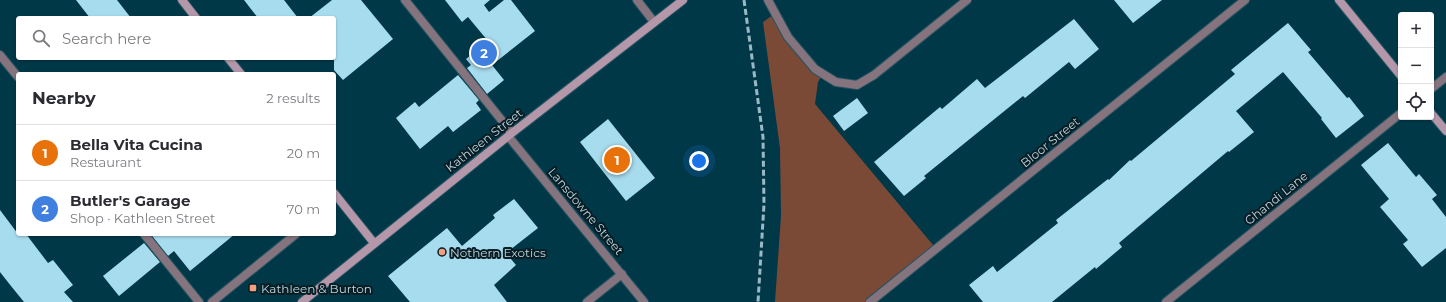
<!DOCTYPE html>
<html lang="en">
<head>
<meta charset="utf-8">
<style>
  :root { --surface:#fff; --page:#f7f7f7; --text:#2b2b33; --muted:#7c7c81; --line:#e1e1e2; --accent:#0f766e }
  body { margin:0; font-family:Montserrat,sans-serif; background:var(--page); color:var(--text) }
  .controls { position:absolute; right:12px; top:12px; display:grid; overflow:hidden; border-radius:4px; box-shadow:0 1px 3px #0004 }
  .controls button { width:36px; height:36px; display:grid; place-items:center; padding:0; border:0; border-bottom:1px solid var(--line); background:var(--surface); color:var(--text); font:20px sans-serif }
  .you { position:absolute; left:699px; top:161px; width:14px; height:14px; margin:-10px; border:3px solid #fff; border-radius:50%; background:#1a73e8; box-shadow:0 0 0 6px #1a73e833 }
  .badge { display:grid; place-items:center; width:26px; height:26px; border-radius:50%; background:var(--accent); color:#fff; font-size:13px; font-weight:700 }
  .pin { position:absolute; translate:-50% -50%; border:2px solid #fff; box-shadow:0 1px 4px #0006 }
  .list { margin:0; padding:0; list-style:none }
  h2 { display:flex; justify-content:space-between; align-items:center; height:52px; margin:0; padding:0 16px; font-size:17px }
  h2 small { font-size:13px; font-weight:400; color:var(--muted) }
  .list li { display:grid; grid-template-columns:26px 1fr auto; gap:12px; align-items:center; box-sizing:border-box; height:56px; padding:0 16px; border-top:1px solid var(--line) }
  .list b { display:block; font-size:15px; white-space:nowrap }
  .list p { margin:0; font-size:13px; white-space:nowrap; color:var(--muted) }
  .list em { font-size:13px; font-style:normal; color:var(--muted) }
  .icon { flex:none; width:22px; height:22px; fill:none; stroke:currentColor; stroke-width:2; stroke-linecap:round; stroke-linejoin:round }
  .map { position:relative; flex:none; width:1446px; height:302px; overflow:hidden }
  .search { position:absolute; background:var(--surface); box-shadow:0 1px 3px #0004; left:16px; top:16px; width:320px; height:44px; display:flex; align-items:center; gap:10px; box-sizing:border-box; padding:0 14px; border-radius:4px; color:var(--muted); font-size:15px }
  .panel { position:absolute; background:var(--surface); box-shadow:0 1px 3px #0004; left:16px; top:72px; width:320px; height:164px; border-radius:4px }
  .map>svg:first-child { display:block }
</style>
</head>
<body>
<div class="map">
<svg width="1446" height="302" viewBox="0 0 1446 302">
  <rect width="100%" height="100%" fill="#003848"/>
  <path fill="#7b4a37" d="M 773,15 L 822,75 L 818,82 L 815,104 L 938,251 L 874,302 L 775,302 L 781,216 L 780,148 L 763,22 Z"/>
  <path fill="#a7dbee" d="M 76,0 L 117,0 L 131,18 L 90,18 Z
    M 244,0 L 284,0 L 298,18 L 258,18 Z
    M 332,0 L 361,0 L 393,39 L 343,80 L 334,70 L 334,18 L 309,18 Z
    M 445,0 L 490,0 L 484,5 L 489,12 L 504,0 L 511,0 L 535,31 L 492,65 L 504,80 L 487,94 L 467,68 L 471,65 L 466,59 L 488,41 L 468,17 L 462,22 Z
    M 1114,0 L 1162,0 L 1133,23 Z
    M 1074,19 L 1099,49 L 1075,69 L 1069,62 L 1025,98 L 1023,96 L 924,176 L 926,178 L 904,196 L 874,162 L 940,107 L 942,109 L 977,79 L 985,88 Z
    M 1288,23 L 1311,50 L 1308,52 L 1347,98 L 1349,97 L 1364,116 L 1336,138 L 1321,119 L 1322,118 L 1283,72 L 1236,111 L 1254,132 L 1229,152 L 1228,151 L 1119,243 L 1122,247 L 1096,269 L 1095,267 L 1052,302 L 983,302 L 969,285 L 993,266 L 997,272 L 1058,223 L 1056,220 L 1108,179 L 1109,180 L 1130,160 L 1131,161 L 1235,74 L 1231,70 Z
    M 458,75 L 479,100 L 476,103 L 481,110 L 453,132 L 448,126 L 420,149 L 396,118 L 415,102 L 419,107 Z
    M 857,98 L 868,113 L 844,131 L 833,116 Z
    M 608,119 L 655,178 L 626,201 L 580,142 Z
    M 1388,143 L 1416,177 L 1419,174 L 1437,195 L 1432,199 L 1446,217 L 1446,248 L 1422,267 L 1403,244 L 1408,240 L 1380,207 L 1389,199 L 1361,165 Z
    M 514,199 L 538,228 L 506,253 L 516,265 L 494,285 L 507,302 L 410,302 L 388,276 L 447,228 L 462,246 L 495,218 L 493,215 Z
    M 0,210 L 18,234 L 26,234 L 48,263 L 53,260 L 73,285 L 64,292 L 73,302 L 24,302 L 11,286 L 0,272 Z
    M 154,234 L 235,234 L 190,271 L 174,251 L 168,256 L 152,236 Z
    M 144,243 L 160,262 L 119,296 L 103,276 Z"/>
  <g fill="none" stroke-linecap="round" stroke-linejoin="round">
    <defs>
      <path id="lane" d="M 405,0 L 512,133
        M 768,0 L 788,37 L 815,69 L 836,82 L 857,85 L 874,75 L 967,0
        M 0,55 L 18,77
        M 1431,89 L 1446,77
        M 144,234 L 199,302
        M 212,302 L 296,234
        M 587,302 L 622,274
        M 1166,302 L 1401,113"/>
      <path id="street" d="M 637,0 L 654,22
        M 508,136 L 644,302
        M 870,302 L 1245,0"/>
      <path id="secondary" d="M 182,0 L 196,18
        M 1339,0 L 1401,76
        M 228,58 L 241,74
        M 1431,113 L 1446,131
        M 334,193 L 374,243
        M 302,302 L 512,133 L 683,0"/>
    </defs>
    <use href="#lane" stroke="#225463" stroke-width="10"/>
    <use href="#street" stroke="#225463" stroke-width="10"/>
    <use href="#secondary" stroke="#225463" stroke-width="10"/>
    <use href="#lane" stroke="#85737d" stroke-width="8"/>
    <use href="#street" stroke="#85737d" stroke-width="8"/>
    <use href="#secondary" stroke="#b497a8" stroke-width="8"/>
    <path stroke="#9ab9c4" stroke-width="3" stroke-dasharray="6 3" stroke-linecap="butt" d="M 744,0 L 763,137 L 764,204 L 758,302"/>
  </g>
  <g fill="#f2a080" stroke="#081d24" stroke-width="1.5">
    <circle cx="442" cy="252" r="4"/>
    <rect x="249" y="284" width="8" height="8" rx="2"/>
  </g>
  <g text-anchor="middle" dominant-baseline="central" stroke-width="4" stroke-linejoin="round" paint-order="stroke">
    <g font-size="12" fill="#bdd6e0" stroke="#081d24">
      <text transform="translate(484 140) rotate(-38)">Kathleen Street</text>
      <text transform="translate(1050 142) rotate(-39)">Bloor Street</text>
      <text transform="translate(1276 198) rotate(-39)">Ghandi Lane</text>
      <text transform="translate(586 211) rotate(50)">Lansdowne Street</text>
    </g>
    <g font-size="12" fill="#bdd6e0" stroke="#081d24" text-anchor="start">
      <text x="450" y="252">Nothern Exotics</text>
      <text x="261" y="288">Kathleen &amp; Burton</text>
    </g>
  </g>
</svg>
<div class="controls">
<button>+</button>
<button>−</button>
<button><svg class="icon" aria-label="locate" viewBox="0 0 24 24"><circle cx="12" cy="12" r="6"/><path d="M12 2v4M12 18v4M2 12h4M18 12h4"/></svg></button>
</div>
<div class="you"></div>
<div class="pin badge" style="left:617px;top:160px;background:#e8710a">1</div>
<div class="pin badge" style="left:484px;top:53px;background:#3f7fe0">2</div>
<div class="search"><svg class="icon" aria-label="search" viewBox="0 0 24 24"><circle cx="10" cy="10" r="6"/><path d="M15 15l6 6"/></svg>Search here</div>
<section class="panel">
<h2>Nearby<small>2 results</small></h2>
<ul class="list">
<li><span class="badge" style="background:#e8710a">1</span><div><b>Bella Vita Cucina</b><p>Restaurant</p></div><em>20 m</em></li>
<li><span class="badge" style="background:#3f7fe0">2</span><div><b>Butler's Garage</b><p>Shop · Kathleen Street</p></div><em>70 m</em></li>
</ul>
</section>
</div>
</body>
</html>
